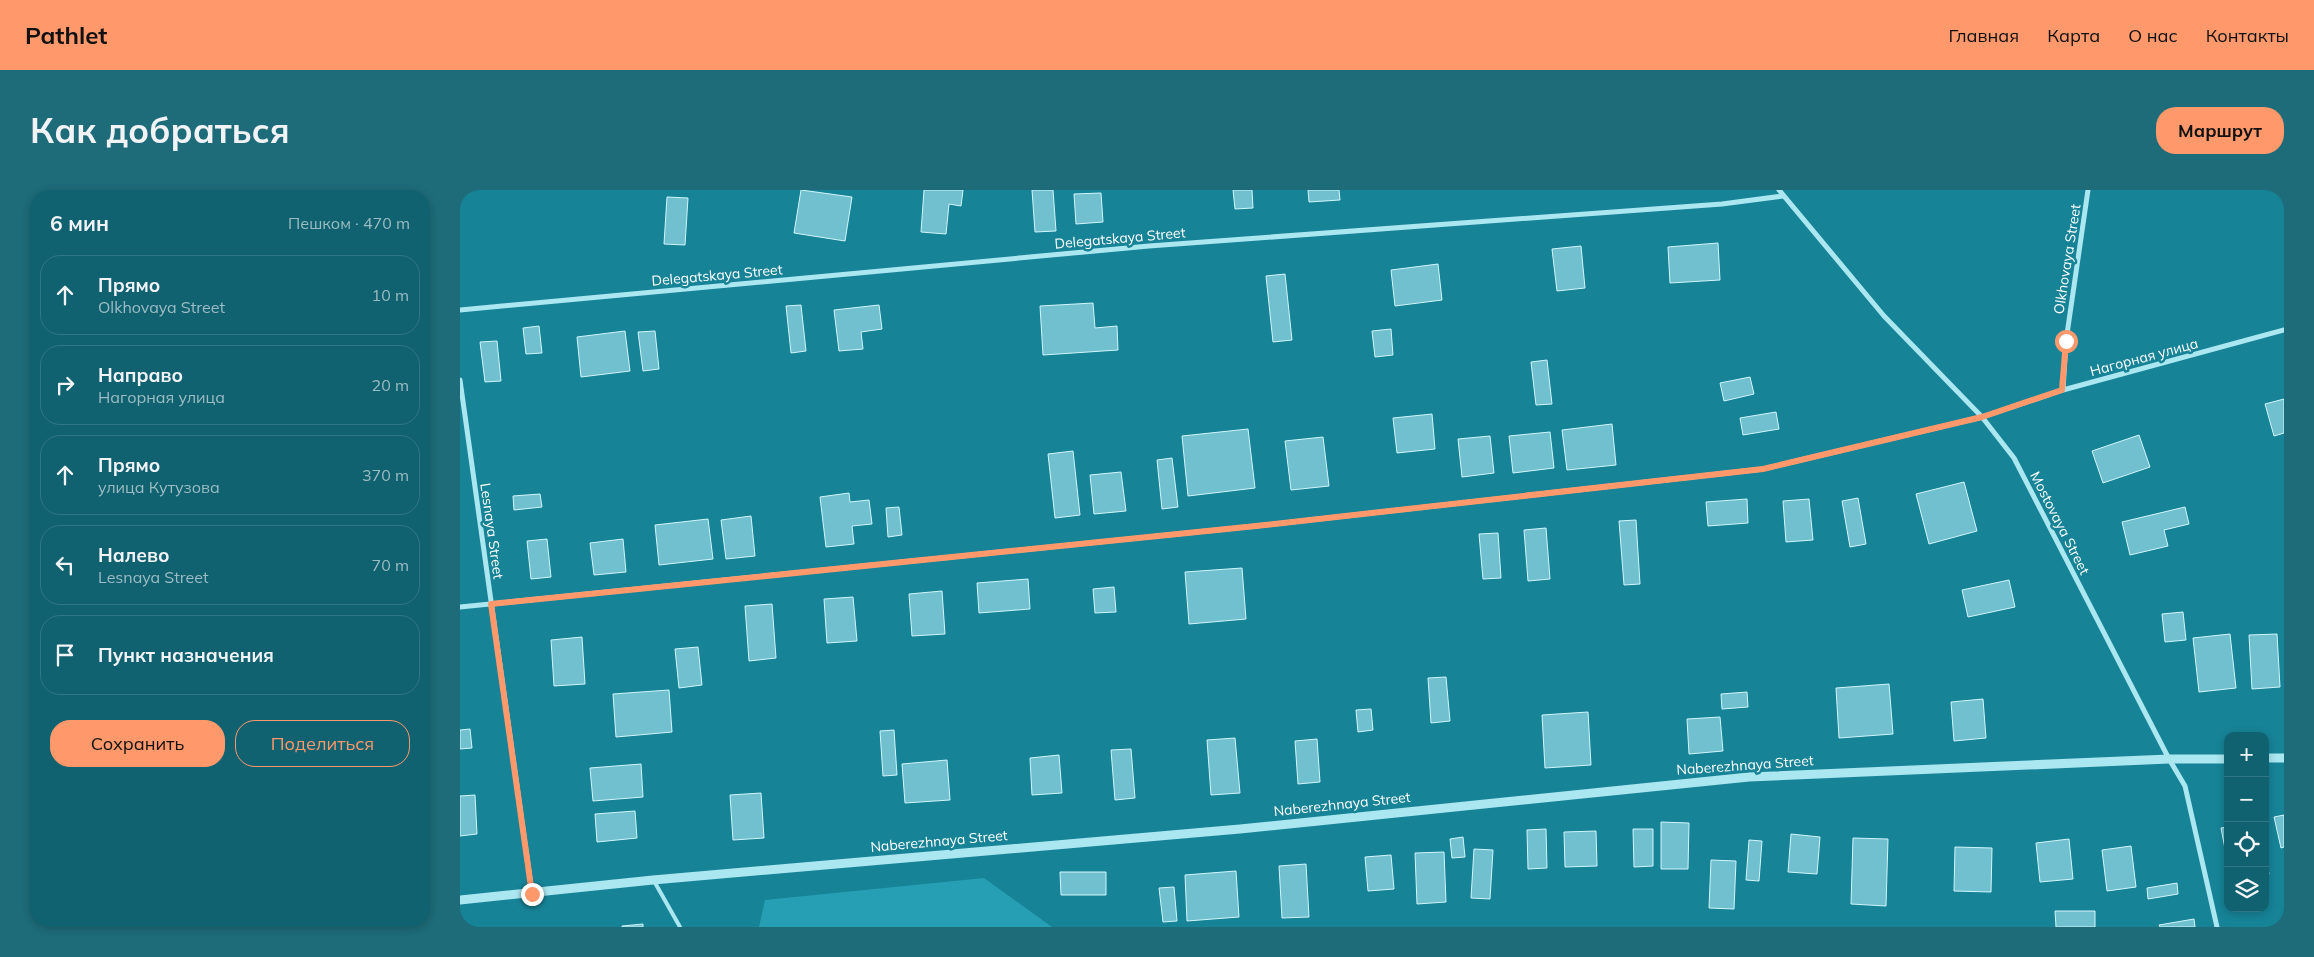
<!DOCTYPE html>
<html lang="ru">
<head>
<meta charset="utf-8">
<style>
  :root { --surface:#116271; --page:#1e6b79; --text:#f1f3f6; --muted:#9cbcc3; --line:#307684; --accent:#ff986a }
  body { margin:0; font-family:Mulish,sans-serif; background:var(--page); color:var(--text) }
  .controls { position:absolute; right:15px; bottom:15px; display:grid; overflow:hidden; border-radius:10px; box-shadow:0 2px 8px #0003 }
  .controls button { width:45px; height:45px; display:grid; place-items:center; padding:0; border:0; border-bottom:1px solid var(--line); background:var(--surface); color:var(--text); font:25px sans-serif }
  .stop { position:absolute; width:15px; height:15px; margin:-11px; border:4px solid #ff986a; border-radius:50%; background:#fff }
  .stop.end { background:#ff986a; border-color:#fff; box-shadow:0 1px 5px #0008 }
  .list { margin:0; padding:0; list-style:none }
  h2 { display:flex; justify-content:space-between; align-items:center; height:65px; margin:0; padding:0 20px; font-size:21px }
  h2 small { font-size:16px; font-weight:400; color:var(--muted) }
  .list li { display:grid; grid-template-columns:32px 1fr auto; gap:15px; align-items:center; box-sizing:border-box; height:80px; margin:0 10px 10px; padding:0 10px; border:1px solid var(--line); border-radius:20px }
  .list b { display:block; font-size:19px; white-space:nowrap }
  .list p { margin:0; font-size:16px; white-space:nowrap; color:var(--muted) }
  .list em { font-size:16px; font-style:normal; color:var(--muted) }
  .actions { display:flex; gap:10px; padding:15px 20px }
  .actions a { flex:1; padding:11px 0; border:1px solid var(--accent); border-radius:20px; text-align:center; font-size:18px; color:var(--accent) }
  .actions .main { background:var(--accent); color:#111 }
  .icon { flex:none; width:28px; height:28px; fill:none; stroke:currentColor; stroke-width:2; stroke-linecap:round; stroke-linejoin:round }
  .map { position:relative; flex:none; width:1824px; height:737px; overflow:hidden; border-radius:20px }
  header { display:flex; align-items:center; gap:30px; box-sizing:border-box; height:70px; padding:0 25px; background:var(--accent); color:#111 }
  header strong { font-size:24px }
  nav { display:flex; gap:28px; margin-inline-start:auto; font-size:18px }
  .intro { display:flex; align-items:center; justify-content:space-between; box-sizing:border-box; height:120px; padding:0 30px }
  h1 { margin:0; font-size:35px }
  .button { padding:12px 22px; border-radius:20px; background:var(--accent); color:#111; font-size:18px; font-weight:700 }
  main { display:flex; gap:30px; padding:0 30px }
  aside { flex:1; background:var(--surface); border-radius:20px; box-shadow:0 2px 8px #0003 }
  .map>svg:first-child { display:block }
</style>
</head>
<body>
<header>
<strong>Pathlet</strong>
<nav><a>Главная</a><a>Карта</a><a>О нас</a><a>Контакты</a></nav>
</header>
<div class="intro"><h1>Как добраться</h1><a class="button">Маршрут</a></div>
<main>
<aside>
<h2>6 мин<small>Пешком · 470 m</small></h2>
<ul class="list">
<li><svg class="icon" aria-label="ahead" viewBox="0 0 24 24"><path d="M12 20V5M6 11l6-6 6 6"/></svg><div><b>Прямо</b><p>Olkhovaya Street</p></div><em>10 m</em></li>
<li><svg class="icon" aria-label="right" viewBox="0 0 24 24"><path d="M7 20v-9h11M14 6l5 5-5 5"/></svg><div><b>Направо</b><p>Нагорная улица</p></div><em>20 m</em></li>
<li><svg class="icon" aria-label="ahead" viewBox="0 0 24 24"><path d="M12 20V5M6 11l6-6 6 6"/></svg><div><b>Прямо</b><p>улица Кутузова</p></div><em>370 m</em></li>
<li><svg class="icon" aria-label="left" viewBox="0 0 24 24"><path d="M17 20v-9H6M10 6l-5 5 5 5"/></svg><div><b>Налево</b><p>Lesnaya Street</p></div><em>70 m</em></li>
<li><svg class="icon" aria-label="arrive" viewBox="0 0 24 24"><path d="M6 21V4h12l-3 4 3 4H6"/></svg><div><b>Пункт назначения</b></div></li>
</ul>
<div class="actions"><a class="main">Сохранить</a><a>Поделиться</a></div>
</aside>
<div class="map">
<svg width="1824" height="737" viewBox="0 0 1824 737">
  <rect width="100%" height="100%" fill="#178397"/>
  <path fill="#269fb4" d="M 524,688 L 592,737 L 299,737 L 305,710 Z"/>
  <path fill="#70c0cf" stroke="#d1f6fc" d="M 341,0 L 392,7 L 385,51 L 334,43 Z
    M 464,0 L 503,0 L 501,16 L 489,14 L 486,44 L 461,42 Z
    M 572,0 L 593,0 L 596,41 L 575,42 Z
    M 773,0 L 792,0 L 793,18 L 775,19 Z
    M 848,0 L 879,0 L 880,10 L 849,12 Z
    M 641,3 L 643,32 L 616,34 L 614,4 Z
    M 207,7 L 228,8 L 225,55 L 204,54 Z
    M 1258,53 L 1260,90 L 1210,93 L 1208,57 Z
    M 1121,56 L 1125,98 L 1097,101 L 1092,59 Z
    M 978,74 L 982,110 L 935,116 L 931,80 Z
    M 825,84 L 832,150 L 813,152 L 806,86 Z
    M 633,113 L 635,138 L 657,136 L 658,160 L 583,165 L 580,116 Z
    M 341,115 L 346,161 L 331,163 L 326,116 Z
    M 419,115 L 422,139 L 401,142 L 403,159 L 379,161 L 374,120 Z
    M 79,136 L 82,163 L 66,164 L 63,138 Z
    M 931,139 L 933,165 L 915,167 L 912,141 Z
    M 165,141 L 170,181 L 121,187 L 117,147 Z
    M 195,141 L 199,179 L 183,181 L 178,142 Z
    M 37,151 L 41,191 L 25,192 L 20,152 Z
    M 1087,170 L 1092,214 L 1076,215 L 1071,172 Z
    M 1290,187 L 1294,204 L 1264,211 L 1260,193 Z
    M 1824,209 L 1824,243 L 1814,246 L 1805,214 Z
    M 1316,222 L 1319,239 L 1283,245 L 1280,228 Z
    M 972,224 L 975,259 L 937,263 L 933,228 Z
    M 1152,234 L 1156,275 L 1107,280 L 1102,240 Z
    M 788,239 L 795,298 L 728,306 L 722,246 Z
    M 1090,242 L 1094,278 L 1053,283 L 1049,246 Z
    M 1679,245 L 1690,277 L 1643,293 L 1632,261 Z
    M 1030,246 L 1034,283 L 1002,287 L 998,249 Z
    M 863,247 L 869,296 L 831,300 L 825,251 Z
    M 613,261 L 620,325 L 595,328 L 588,264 Z
    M 712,268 L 718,317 L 702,319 L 697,270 Z
    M 661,282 L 666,321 L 634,324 L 630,285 Z
    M 1504,292 L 1517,341 L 1469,354 L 1456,304 Z
    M 389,303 L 390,312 L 409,310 L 412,334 L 392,336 L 394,354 L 366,357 L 360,307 Z
    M 80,304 L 82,317 L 54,320 L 53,306 Z
    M 1398,308 L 1406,354 L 1390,357 L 1382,311 Z
    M 1287,309 L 1288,333 L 1248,336 L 1246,312 Z
    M 1349,309 L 1353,350 L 1326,352 L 1323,311 Z
    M 439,317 L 442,345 L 428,347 L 426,318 Z
    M 1725,317 L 1729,334 L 1704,340 L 1708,356 L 1670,365 L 1662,332 Z
    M 291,326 L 295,366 L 266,369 L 261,330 Z
    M 248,329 L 253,369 L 199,375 L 195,335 Z
    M 1176,330 L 1180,394 L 1164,395 L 1159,331 Z
    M 1086,338 L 1090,389 L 1068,391 L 1064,340 Z
    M 1038,343 L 1041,388 L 1023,389 L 1019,344 Z
    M 87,349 L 91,387 L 71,389 L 67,351 Z
    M 163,349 L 166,382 L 134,385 L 130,353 Z
    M 782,378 L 786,429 L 729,434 L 725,382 Z
    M 568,389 L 570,419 L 519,423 L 517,393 Z
    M 1549,390 L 1555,417 L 1508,427 L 1502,400 Z
    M 654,397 L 656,422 L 635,423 L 633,399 Z
    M 482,401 L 485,444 L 452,446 L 449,404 Z
    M 393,407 L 397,451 L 367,453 L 364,409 Z
    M 312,414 L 316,468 L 289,471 L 285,416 Z
    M 1723,422 L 1726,450 L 1705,452 L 1702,424 Z
    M 1770,444 L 1776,498 L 1739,502 L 1733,448 Z
    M 1817,444 L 1820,497 L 1792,499 L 1789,445 Z
    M 122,447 L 125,494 L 94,496 L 91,450 Z
    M 238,457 L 242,495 L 219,498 L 215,459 Z
    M 986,487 L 990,531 L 971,533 L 968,488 Z
    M 1429,494 L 1433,544 L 1379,548 L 1376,498 Z
    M 209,500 L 212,542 L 156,547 L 153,504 Z
    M 1287,502 L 1288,517 L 1262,519 L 1261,504 Z
    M 1523,509 L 1526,548 L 1494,551 L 1491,512 Z
    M 911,519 L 913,540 L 898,542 L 896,520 Z
    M 1128,522 L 1131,575 L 1085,578 L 1082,525 Z
    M 1260,527 L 1263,561 L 1229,564 L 1227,529 Z
    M 10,539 L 12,558 L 0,559 L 0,540 Z
    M 434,540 L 437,585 L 423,586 L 420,541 Z
    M 775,548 L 780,603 L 751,605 L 747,550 Z
    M 857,549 L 860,592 L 838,594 L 835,551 Z
    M 671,559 L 675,608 L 655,610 L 651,560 Z
    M 599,565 L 602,603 L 572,605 L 570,568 Z
    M 487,570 L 490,610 L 445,613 L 442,574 Z
    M 181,574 L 183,607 L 133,611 L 130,578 Z
    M 301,603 L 304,648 L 273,650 L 270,605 Z
    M 15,605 L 17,644 L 0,646 L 0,606 Z
    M 175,621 L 177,648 L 137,652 L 135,624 Z
    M 1824,625 L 1824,657 L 1821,658 L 1814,627 Z
    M 1201,632 L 1229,633 L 1228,679 L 1201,679 Z
    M 1768,637 L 1768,674 L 1761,638 Z
    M 1086,639 L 1087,678 L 1068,679 L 1067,640 Z
    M 1173,639 L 1193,639 L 1193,676 L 1174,677 Z
    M 1136,641 L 1137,676 L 1105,677 L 1104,642 Z
    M 1331,644 L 1360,647 L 1357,684 L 1328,682 Z
    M 1003,647 L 1005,667 L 992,668 L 990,649 Z
    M 1393,648 L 1428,649 L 1426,716 L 1391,714 Z
    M 1609,649 L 1613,689 L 1580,692 L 1576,653 Z
    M 1289,650 L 1302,651 L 1299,691 L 1286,690 Z
    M 1671,656 L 1676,697 L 1647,701 L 1642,660 Z
    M 1495,657 L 1532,658 L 1531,702 L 1494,701 Z
    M 1014,659 L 1033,660 L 1030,709 L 1011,708 Z
    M 984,662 L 986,712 L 957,714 L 955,663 Z
    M 931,665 L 934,699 L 908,701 L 905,667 Z
    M 1805,665 L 1809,684 L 1805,684 Z
    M 1251,670 L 1276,671 L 1274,719 L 1249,718 Z
    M 846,674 L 849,727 L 822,728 L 819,676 Z
    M 776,681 L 779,727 L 727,731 L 725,685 Z
    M 600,682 L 646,682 L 646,705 L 601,705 Z
    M 1717,693 L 1718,704 L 1688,709 L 1687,698 Z
    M 714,697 L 717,731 L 703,732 L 699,698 Z
    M 1595,721 L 1635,721 L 1635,737 L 1596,737 Z
    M 1734,729 L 1735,737 L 1700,737 L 1699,735 Z
    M 183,734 L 183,737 L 162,737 L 162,736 Z"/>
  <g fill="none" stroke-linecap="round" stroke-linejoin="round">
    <path stroke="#aae7f1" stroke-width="4" d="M 194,691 L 220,737"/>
    <path stroke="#aae7f1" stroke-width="5" d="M 1319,0 L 1424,126 L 1522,227 L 1554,268 L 1709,569 L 1725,596 L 1757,737
      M 0,120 L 689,56 L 1262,14 L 1323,6
      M 0,190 L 72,703
      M 1603,200 L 1606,151 L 1628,0
      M 0,417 L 796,336 L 1303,279 L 1522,227 L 1603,200 L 1824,140"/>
    <path stroke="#aae7f1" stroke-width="9" d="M 1805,568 L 1824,568
      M 0,710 L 193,690 L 780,639 L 1289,587 L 1709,569 L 1768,569"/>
  </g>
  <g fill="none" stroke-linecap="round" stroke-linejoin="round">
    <path stroke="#ff986a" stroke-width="6" d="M 72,704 L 31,414 L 796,336 L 1303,279 L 1522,227 L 1602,200 L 1606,151"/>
  </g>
  <g text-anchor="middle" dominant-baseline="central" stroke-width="5" stroke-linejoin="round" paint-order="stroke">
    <g font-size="14" fill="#fff" stroke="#178397">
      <text transform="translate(660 48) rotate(-5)">Delegatskaya Street</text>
      <text transform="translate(1607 69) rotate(-81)">Olkhovaya Street</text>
      <text transform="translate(257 85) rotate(-5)">Delegatskaya Street</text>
      <text transform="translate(1684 167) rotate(-15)">Нагорная улица</text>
      <text transform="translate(1600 333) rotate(63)">Mostovaya Street</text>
      <text transform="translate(32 341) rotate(82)">Lesnaya Street</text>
      <text transform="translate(1285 575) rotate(-4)">Naberezhnaya Street</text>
      <text transform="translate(882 614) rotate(-6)">Naberezhnaya Street</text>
      <text transform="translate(479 651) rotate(-5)">Naberezhnaya Street</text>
    </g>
  </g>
</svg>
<div class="controls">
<button>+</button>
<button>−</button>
<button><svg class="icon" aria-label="locate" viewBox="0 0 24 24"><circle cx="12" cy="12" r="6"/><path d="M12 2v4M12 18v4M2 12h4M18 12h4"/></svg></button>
<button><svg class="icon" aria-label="layers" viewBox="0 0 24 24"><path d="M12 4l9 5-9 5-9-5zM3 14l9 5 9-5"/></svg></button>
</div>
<div class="stop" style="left:1606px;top:151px"></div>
<div class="stop end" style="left:72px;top:704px"></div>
</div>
</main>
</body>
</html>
